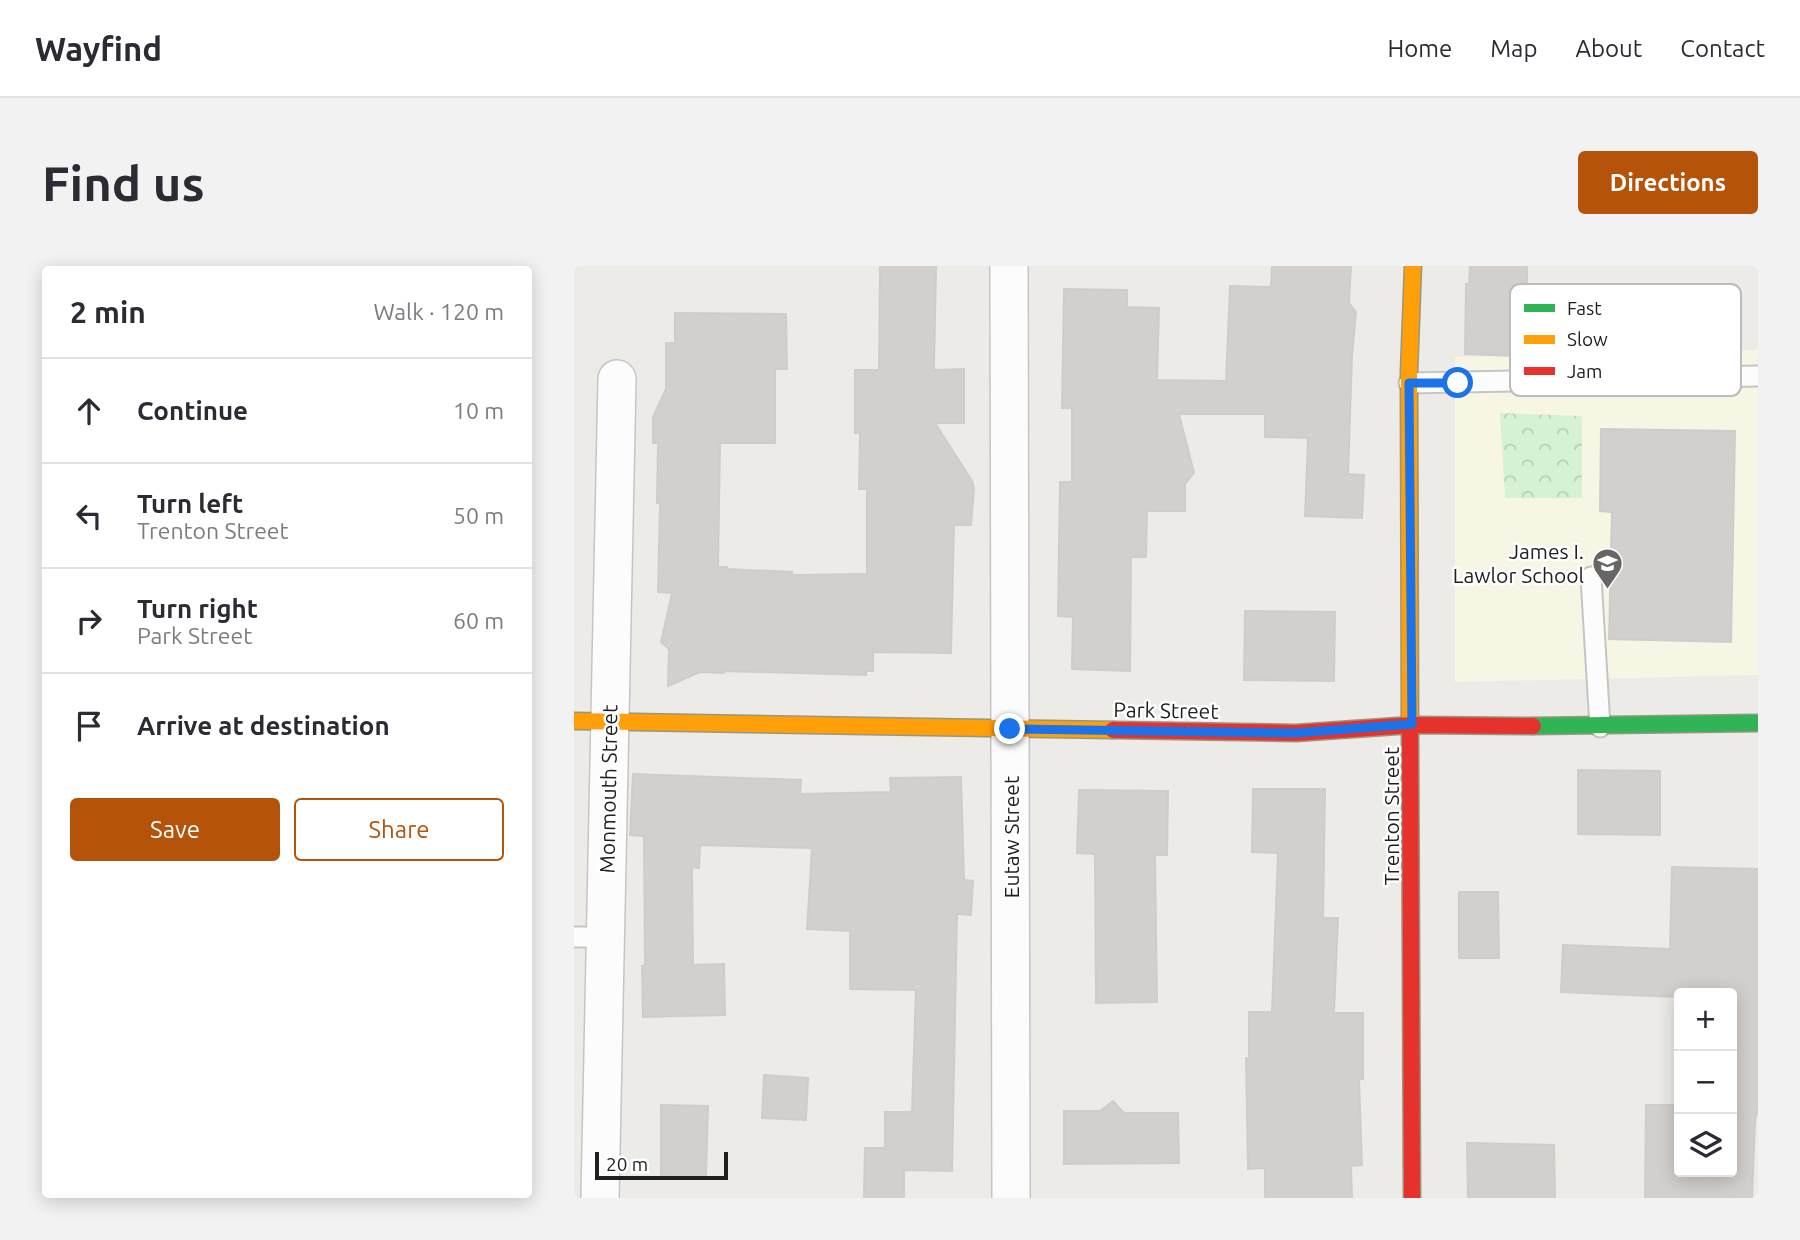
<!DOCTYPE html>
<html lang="en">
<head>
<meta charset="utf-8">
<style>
  :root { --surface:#fff; --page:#f2f2f3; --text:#2b2b33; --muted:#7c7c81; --line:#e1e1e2; --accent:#b45309 }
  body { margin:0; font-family:Ubuntu,sans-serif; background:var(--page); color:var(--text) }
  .controls { position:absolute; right:21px; bottom:21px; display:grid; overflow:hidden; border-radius:7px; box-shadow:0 4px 18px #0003 }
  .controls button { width:63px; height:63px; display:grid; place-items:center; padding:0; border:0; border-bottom:2px solid var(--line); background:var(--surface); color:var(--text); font:35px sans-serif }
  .scale { position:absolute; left:21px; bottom:18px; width:133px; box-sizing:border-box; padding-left:7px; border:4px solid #1f1f1f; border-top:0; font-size:19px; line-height:24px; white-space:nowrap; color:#1f1f1f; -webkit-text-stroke:5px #fff; paint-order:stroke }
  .stop { position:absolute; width:21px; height:21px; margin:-16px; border:5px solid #1a73e8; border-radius:50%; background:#fff }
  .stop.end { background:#1a73e8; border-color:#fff; box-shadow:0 2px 7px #0008 }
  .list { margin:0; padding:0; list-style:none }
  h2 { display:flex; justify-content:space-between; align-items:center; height:91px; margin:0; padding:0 28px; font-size:30px }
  h2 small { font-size:23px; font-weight:400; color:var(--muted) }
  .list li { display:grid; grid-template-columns:46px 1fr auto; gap:21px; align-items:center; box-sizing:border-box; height:105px; padding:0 28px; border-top:2px solid var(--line) }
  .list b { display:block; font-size:26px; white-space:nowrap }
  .list p { margin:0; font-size:23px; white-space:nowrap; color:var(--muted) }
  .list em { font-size:23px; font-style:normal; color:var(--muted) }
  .actions { display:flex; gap:14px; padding:21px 28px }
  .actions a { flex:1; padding:16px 0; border:2px solid var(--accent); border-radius:7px; text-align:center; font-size:24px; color:var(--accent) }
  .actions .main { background:var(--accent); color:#fff }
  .icon { flex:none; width:38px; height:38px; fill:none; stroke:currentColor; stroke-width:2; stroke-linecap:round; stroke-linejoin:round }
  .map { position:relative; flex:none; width:1184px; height:932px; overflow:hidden; border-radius:7px }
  header { display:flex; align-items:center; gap:42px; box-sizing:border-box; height:98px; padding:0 35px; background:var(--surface); border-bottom:2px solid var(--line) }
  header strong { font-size:33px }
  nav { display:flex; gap:38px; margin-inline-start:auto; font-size:24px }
  .intro { display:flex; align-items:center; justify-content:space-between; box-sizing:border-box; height:168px; padding:0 42px }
  h1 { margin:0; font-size:49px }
  .button { padding:18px 32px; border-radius:7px; background:var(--accent); color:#fff; font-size:24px; font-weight:700 }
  main { display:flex; gap:42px; padding:0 42px }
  aside { flex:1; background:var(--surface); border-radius:7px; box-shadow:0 4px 18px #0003 }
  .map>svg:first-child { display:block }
</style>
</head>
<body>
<header>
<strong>Wayfind</strong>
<nav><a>Home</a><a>Map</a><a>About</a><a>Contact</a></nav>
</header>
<div class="intro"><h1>Find us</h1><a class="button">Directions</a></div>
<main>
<aside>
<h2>2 min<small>Walk · 120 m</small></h2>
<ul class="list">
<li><svg class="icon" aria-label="ahead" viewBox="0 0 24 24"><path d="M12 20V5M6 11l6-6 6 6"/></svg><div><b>Continue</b></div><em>10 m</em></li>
<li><svg class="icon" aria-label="left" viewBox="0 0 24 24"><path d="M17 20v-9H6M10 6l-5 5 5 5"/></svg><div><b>Turn left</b><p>Trenton Street</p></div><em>50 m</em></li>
<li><svg class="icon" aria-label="right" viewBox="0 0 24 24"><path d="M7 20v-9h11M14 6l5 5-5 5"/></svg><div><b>Turn right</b><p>Park Street</p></div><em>60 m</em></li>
<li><svg class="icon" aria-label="arrive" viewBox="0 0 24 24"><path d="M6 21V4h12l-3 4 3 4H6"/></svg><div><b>Arrive at destination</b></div></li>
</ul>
<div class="actions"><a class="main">Save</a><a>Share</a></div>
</aside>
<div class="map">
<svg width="1184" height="932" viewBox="0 0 1184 932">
  <defs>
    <pattern id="park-crowns" width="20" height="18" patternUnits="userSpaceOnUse" patternTransform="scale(1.75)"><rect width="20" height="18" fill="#d5f3d4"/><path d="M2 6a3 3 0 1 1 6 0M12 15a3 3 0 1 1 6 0" fill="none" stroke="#b6d0b6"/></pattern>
  </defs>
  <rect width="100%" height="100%" fill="#edebe8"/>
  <path fill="#f7f5e3" d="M 1184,84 L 1184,409 L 881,416 L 881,91 Z"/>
  <path fill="url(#park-crowns)" d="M 926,147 L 1008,150 L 1008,232 L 931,232 Z"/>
  <path fill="#d2cfcc" stroke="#d0ccc9" stroke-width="2" fill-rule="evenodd" d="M 306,0 L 362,0 L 360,104 L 390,103 L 390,157 L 361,157 L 398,215 L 400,222 L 397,259 L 380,259 L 377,387 L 299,386 L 299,405 L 292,405 L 292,409 L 150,405 L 150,407 L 126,406 L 94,420 L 95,383 L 87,376 L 98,327 L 84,326 L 86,237 L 83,237 L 84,177 L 79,177 L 79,151 L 92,123 L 92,77 L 101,77 L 101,47 L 212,48 L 213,103 L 201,103 L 201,177 L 146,177 L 144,301 L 153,301 L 153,303 L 218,306 L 218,309 L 293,308 L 293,223 L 285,223 L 286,167 L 281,167 L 281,104 L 305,104 Z
    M 698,0 L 777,0 L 775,37 L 782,46 L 778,91 L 774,208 L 790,209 L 788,252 L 731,250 L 734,172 L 691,171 L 691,148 L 605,148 L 620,207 L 611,218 L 611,245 L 573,245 L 572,291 L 557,291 L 556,405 L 498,403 L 499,351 L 484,350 L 486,216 L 498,216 L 498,142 L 488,142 L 490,23 L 553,24 L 553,41 L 585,42 L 583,114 L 652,115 L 656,20 L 697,21 Z
    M 896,0 L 953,0 L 953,67 L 943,67 L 942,90 L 891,88 L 892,18 L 895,18 Z
    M 1027,163 L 1161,165 L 1157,376 L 1035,373 L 1038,246 L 1026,245 Z
    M 671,345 L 761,346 L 760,415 L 670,414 Z
    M 1004,504 L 1086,505 L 1086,569 L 1004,568 Z
    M 59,508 L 227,514 L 226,528 L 317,526 L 316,512 L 387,511 L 390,614 L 399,615 L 397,649 L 383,648 L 378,905 L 330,904 L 330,932 L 290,932 L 291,882 L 311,882 L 311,846 L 338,846 L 342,724 L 276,723 L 276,665 L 233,663 L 238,582 L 126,579 L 125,602 L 118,601 L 119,699 L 150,698 L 151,749 L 69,751 L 68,700 L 71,700 L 70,570 L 56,569 Z
    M 679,523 L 751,523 L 749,652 L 764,652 L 760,747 L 789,747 L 789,813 L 785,813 L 788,899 L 777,900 L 778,932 L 691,932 L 691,902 L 674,903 L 672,792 L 675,792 L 675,746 L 698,746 L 704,587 L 678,586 Z
    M 505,524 L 594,525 L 593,589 L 581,589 L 583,736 L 522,737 L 521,588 L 503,587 Z
    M 1098,601 L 1184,603 L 1184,842 L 1181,855 L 1178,932 L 1071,932 L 1072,839 L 1103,839 L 1103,731 L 987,726 L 989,679 L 1096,683 ZM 1105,727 L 1158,727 L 1158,906 L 1105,906 Z
    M 885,626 L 924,626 L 925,692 L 885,692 Z
    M 190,809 L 234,812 L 232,854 L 188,852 Z
    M 539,835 L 550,847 L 604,847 L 605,897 L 490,898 L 490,845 L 526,845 Z
    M 87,839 L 134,840 L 132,911 L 87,910 Z
    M 893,877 L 980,879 L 981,932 L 894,932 Z"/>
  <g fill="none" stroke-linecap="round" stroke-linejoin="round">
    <defs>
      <path id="lane" d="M 835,117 L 1184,110
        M 1017,311 L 1026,461
        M 0,671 L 31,671"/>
      <path id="street" d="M 435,0 L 437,932
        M 26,932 L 43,113"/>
      <path id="fast" d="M 959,460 L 1184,457"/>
      <path id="slow" d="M 0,455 L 539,464
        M 836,468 L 835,106 L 839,0"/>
      <path id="jam" d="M 539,464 L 722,467 L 838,459 L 959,460
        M 836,468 L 838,932"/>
    </defs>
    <use href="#lane" stroke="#c6c5c4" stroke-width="23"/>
    <use href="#street" stroke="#c6c5c4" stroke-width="40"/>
    <use href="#fast" stroke="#979780" stroke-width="19"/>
    <use href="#slow" stroke="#979780" stroke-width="19"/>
    <use href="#jam" stroke="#979780" stroke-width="19"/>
    <use href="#lane" stroke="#fcfcfc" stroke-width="19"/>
    <use href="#street" stroke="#fcfcfc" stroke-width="37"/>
    <use href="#fast" stroke="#30b455" stroke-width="16"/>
    <use href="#slow" stroke="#ff9f0a" stroke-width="16"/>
    <use href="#jam" stroke="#e5322d" stroke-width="16"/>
  </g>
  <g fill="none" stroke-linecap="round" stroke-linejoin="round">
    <path stroke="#1a73e8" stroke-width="9" d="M 436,463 L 722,467 L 838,458 L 835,117 L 884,117"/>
  </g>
  <defs>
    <symbol id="school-pin" viewBox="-11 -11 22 30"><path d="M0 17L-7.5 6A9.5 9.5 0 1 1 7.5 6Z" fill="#676665" stroke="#fff"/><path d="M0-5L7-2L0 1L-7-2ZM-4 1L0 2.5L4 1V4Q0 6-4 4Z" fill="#fff"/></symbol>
  </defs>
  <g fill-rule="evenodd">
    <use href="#school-pin" x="1016" y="280" width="35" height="47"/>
  </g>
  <g text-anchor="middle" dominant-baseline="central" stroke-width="5" stroke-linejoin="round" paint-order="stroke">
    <g font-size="21" fill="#1f1f1f" stroke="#fff" text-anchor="end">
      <text x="1010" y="285">James I.<tspan x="1010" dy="24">Lawlor School</tspan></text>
    </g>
    <g font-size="21" fill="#1f1f1f" stroke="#fff">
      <text transform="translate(592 444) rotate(1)">Park Street</text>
      <text transform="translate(34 523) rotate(-89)">Monmouth Street</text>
      <text transform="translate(817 550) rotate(-90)">Trenton Street</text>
      <text transform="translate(437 571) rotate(-90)">Eutaw Street</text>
    </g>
  </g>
  <rect x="936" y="18" width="231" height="112" rx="10" fill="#fff" stroke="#bcbcbc" stroke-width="2"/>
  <rect x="950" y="38" width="31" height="8" fill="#30b455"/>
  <rect x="950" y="69" width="31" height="9" fill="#ff9f0a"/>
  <rect x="950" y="101" width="31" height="8" fill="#e5322d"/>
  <g font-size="19" fill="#1f1f1f">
    <text x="993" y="49">Fast</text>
    <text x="993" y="80">Slow</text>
    <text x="993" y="112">Jam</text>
  </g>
</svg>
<div class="controls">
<button>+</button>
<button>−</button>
<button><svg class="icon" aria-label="layers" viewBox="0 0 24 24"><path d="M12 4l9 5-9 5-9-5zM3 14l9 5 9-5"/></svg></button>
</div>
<div class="scale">20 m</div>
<div class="stop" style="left:884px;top:117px"></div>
<div class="stop end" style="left:436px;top:463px"></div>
</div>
</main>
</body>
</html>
